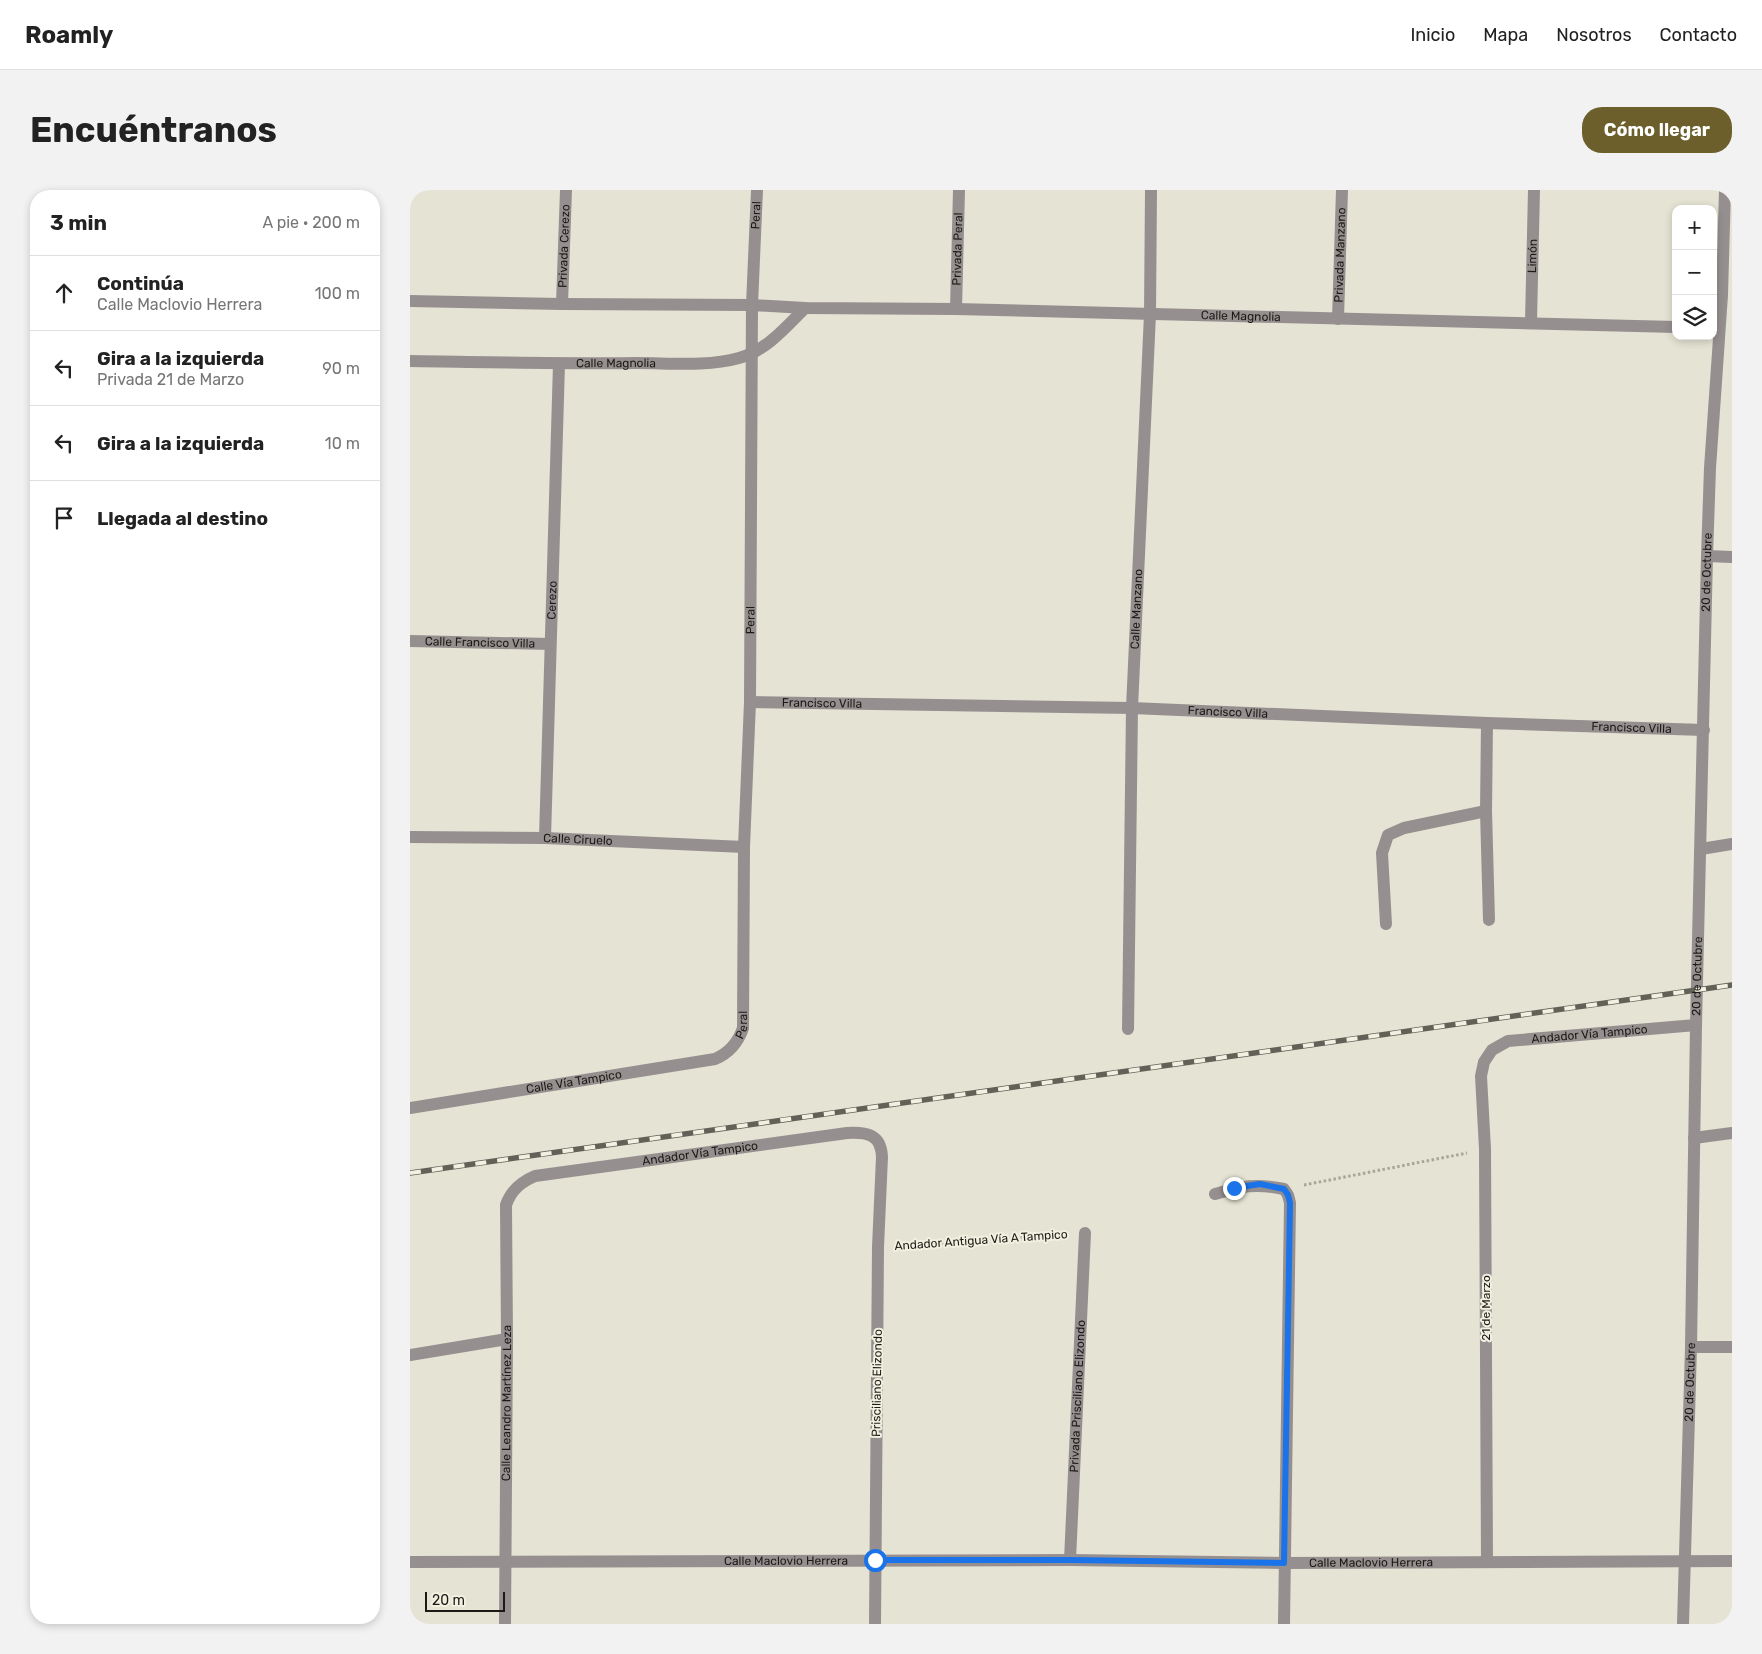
<!DOCTYPE html>
<html lang="es">
<head>
<meta charset="utf-8">
<style>
  :root { --surface:#fff; --page:#f2f2f2; --text:#222; --muted:#767676; --line:#e0e0e0; --accent:#6c5f2c }
  body { margin:0; font-family:Rubik,sans-serif; background:var(--page); color:var(--text) }
  .controls { position:absolute; right:15px; top:15px; display:grid; overflow:hidden; border-radius:10px; box-shadow:0 2px 8px #0003 }
  .controls button { width:45px; height:45px; display:grid; place-items:center; padding:0; border:0; border-bottom:1px solid var(--line); background:var(--surface); color:var(--text); font:25px sans-serif }
  .scale { position:absolute; left:15px; bottom:12px; width:80px; box-sizing:border-box; padding-left:5px; border:2px solid #1b1a15; border-top:0; font-size:14px; line-height:18px; white-space:nowrap; color:#1b1a15; -webkit-text-stroke:4px #f2f0e0; paint-order:stroke }
  .stop { position:absolute; width:15px; height:15px; margin:-11px; border:4px solid #1a73e8; border-radius:50%; background:#fff }
  .stop.end { background:#1a73e8; border-color:#fff; box-shadow:0 1px 5px #0008 }
  .list { margin:0; padding:0; list-style:none }
  h2 { display:flex; justify-content:space-between; align-items:center; height:65px; margin:0; padding:0 20px; font-size:21px }
  h2 small { font-size:16px; font-weight:400; color:var(--muted) }
  .list li { display:grid; grid-template-columns:32px 1fr auto; gap:15px; align-items:center; box-sizing:border-box; height:75px; padding:0 20px; border-top:1px solid var(--line) }
  .list b { display:block; font-size:19px; white-space:nowrap }
  .list p { margin:0; font-size:16px; white-space:nowrap; color:var(--muted) }
  .list em { font-size:16px; font-style:normal; color:var(--muted) }
  .icon { flex:none; width:28px; height:28px; fill:none; stroke:currentColor; stroke-width:2; stroke-linecap:round; stroke-linejoin:round }
  .map { position:relative; flex:none; width:1322px; height:1434px; overflow:hidden; border-radius:20px }
  header { display:flex; align-items:center; gap:30px; box-sizing:border-box; height:70px; padding:0 25px; background:var(--surface); border-bottom:1px solid var(--line) }
  header strong { font-size:24px }
  nav { display:flex; gap:28px; margin-inline-start:auto; font-size:18px }
  .intro { display:flex; align-items:center; justify-content:space-between; box-sizing:border-box; height:120px; padding:0 30px }
  h1 { margin:0; font-size:35px }
  .button { padding:12px 22px; border-radius:20px; background:var(--accent); color:#fff; font-size:18px; font-weight:700 }
  main { display:flex; gap:30px; padding:0 30px }
  aside { flex:1; background:var(--surface); border-radius:20px; box-shadow:0 2px 8px #0003 }
  .map>svg:first-child { display:block }
</style>
</head>
<body>
<header>
<strong>Roamly</strong>
<nav><a>Inicio</a><a>Mapa</a><a>Nosotros</a><a>Contacto</a></nav>
</header>
<div class="intro"><h1>Encuéntranos</h1><a class="button">Cómo llegar</a></div>
<main>
<aside>
<h2>3 min<small>A pie · 200 m</small></h2>
<ul class="list">
<li><svg class="icon" aria-label="ahead" viewBox="0 0 24 24"><path d="M12 20V5M6 11l6-6 6 6"/></svg><div><b>Continúa</b><p>Calle Maclovio Herrera</p></div><em>100 m</em></li>
<li><svg class="icon" aria-label="left" viewBox="0 0 24 24"><path d="M17 20v-9H6M10 6l-5 5 5 5"/></svg><div><b>Gira a la izquierda</b><p>Privada 21 de Marzo</p></div><em>90 m</em></li>
<li><svg class="icon" aria-label="left" viewBox="0 0 24 24"><path d="M17 20v-9H6M10 6l-5 5 5 5"/></svg><div><b>Gira a la izquierda</b></div><em>10 m</em></li>
<li><svg class="icon" aria-label="arrive" viewBox="0 0 24 24"><path d="M6 21V4h12l-3 4 3 4H6"/></svg><div><b>Llegada al destino</b></div></li>
</ul>
</aside>
<div class="map">
<svg width="1322" height="1434" viewBox="0 0 1322 1434">
  <rect width="100%" height="100%" fill="#e5e3d3"/>
  <g fill="none" stroke-linecap="round" stroke-linejoin="round">
    <path stroke="#a8a699" stroke-width="3" stroke-dasharray="2.5 2.5" stroke-linecap="butt" d="M 894,995 L 1057,963
      M 486,1056 L 655,1044"/>
    <g stroke="#968f90" stroke-width="12">
      <path id="s1" d="M 0,111 L 152,114 L 342,115 L 395,118 L 546,119 L 1266,137"/>
      <path id="s2" d="M 152,114 L 156,0"/>
      <path id="s3" d="M 546,119 L 549,0"/>
      <path id="s4" d="M 928,129 L 932,0"/>
      <path id="s5" d="M 1121,132 L 1124,0"/>
      <path id="s6" d="M 0,171 C 76,172 152,174 227,173 C 260,173 297,177 329,168 C 356,161 377,136 395,118"/>
      <path d="M 1297,366 L 1322,367"/>
      <path id="s7" d="M 0,451 L 140,454"/>
      <path id="s8" d="M 340,512 L 722,518 L 1077,533 L 1294,540"/>
      <path d="M 1076,621 L 1079,730"/>
      <path id="s9" d="M 0,647 L 135,648 L 334,657"/>
      <path id="s10" d="M 135,648 L 149,174"/>
      <path d="M 1291,659 L 1322,654"/>
      <path d="M 976,734 L 972,663 L 978,645 L 994,638 L 1076,621 L 1077,533"/>
      <path id="s11" d="M 718,839 L 722,518 L 740,124 L 741,0"/>
      <path id="s12" d="M 0,918 L 305,869 C 319,863 328,853 333,838 L 334,657 L 340,512 L 342,115 L 347,0"/>
      <path d="M 1284,948 L 1322,943"/>
      <path d="M 805,1004 C 833,996 845,993 874,999 L 878,1005 L 880,1013 L 874,1434"/>
      <path d="M 1281,1157 L 1322,1157"/>
      <path d="M 0,1165 L 97,1149"/>
      <path id="s13" d="M 660,1370 L 675,1043"/>
      <path id="s14" d="M 0,1372 L 660,1370 L 874,1373 L 1322,1371"/>
      <path id="s15" d="M 1077,1372 L 1075,959 L 1071,886 L 1074,872 L 1082,860 L 1098,851 L 1286,835"/>
      <path id="s16" d="M 95,1434 L 97,1149 L 96,1015 C 101,1000 111,992 125,986 L 437,943 C 457,942 471,944 472,967 L 468,1057 L 465,1434"/>
      <path id="s17" d="M 1273,1434 L 1281,1157 L 1286,835 L 1297,366 L 1300,278 L 1312,105 L 1315,0"/>
    </g>
    <defs>
      <path id="rail" d="M 0,983 L 1322,795"/>
    </defs>
    <use href="#rail" stroke="#626158" stroke-width="5.5"/>
    <use href="#rail" stroke="#f2f0e0" stroke-width="4" stroke-dasharray="11" stroke-linecap="butt"/>
  </g>
  <g fill="none" stroke-linecap="round" stroke-linejoin="round">
    <path stroke="#1a73e8" stroke-width="6" d="M 465,1370 L 660,1370 L 874,1373 L 880,1013 L 878,1005 L 874,999 L 850,994 L 824,998"/>
  </g>
  <g text-anchor="middle" dominant-baseline="central" stroke-width="4" stroke-linejoin="round" paint-order="stroke">
    <g font-size="12" fill="#1b1a15" stroke="#f2f0e0">
      <text stroke="none"><textPath href="#s12" startOffset="1165">Peral</textPath></text>
      <text stroke="none"><textPath href="#s2" startOffset="58">Privada Cerezo</textPath></text>
      <text stroke="none"><textPath href="#s3" startOffset="60">Privada Peral</textPath></text>
      <text stroke="none"><textPath href="#s4" startOffset="64">Privada Manzano</textPath></text>
      <text stroke="none"><textPath href="#s5" startOffset="66">Limón</textPath></text>
      <text stroke="none"><textPath href="#s1" startOffset="831">Calle Magnolia</textPath></text>
      <text stroke="none"><textPath href="#s6" startOffset="206">Calle Magnolia</textPath></text>
      <text stroke="none"><textPath href="#s17" startOffset="1052">20 de Octubre</textPath></text>
      <text stroke="none"><textPath href="#s10" startOffset="238">Cerezo</textPath></text>
      <text stroke="none"><textPath href="#s11" startOffset="420">Calle Manzano</textPath></text>
      <text stroke="none"><textPath href="#s12" startOffset="760">Peral</textPath></text>
      <text stroke="none"><textPath href="#s7" startOffset="70">Calle Francisco Villa</textPath></text>
      <text stroke="none"><textPath href="#s8" startOffset="72">Francisco Villa</textPath></text>
      <text stroke="none"><textPath href="#s8" startOffset="478">Francisco Villa</textPath></text>
      <text stroke="none"><textPath href="#s8" startOffset="882">Francisco Villa</textPath></text>
      <text stroke="none"><textPath href="#s9" startOffset="168">Calle Ciruelo</textPath></text>
      <text stroke="none"><textPath href="#s17" startOffset="648">20 de Octubre</textPath></text>
      <text stroke="none"><textPath href="#s12" startOffset="355">Peral</textPath></text>
      <text stroke="none"><textPath href="#s15" startOffset="615">Andador Vía Tampico</textPath></text>
      <text stroke="none"><textPath href="#s12" startOffset="166">Calle Vía Tampico</textPath></text>
      <text stroke="none"><textPath href="#s16" startOffset="628">Andador Vía Tampico</textPath></text>
      <text transform="translate(571 1050) rotate(-4)">Andador Antigua Vía A Tampico</text>
      <text transform="translate(1076 1118) rotate(-90)">21 de Marzo</text>
      <text stroke="none"><textPath href="#s17" startOffset="242">20 de Octubre</textPath></text>
      <text transform="translate(467 1193) rotate(-89)">Prisciliano Elizondo</text>
      <text stroke="none"><textPath href="#s13" startOffset="164">Privada Prisciliano Elizondo</textPath></text>
      <text stroke="none"><textPath href="#s16" startOffset="221">Calle Leandro Martínez Leza</textPath></text>
      <text stroke="none"><textPath href="#s14" startOffset="376">Calle Maclovio Herrera</textPath></text>
      <text stroke="none"><textPath href="#s14" startOffset="961">Calle Maclovio Herrera</textPath></text>
    </g>
  </g>
</svg>
<div class="controls">
<button>+</button>
<button>−</button>
<button><svg class="icon" aria-label="layers" viewBox="0 0 24 24"><path d="M12 4l9 5-9 5-9-5zM3 14l9 5 9-5"/></svg></button>
</div>
<div class="scale">20 m</div>
<div class="stop" style="left:465px;top:1370px"></div>
<div class="stop end" style="left:824px;top:998px"></div>
</div>
</main>
</body>
</html>
